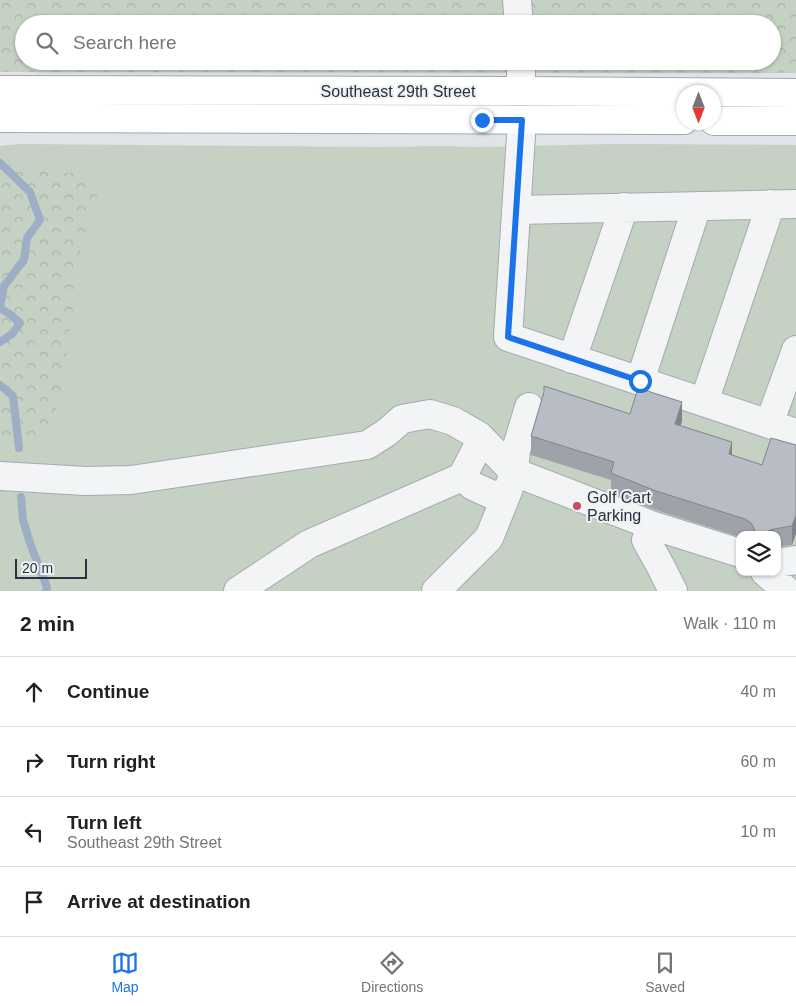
<!DOCTYPE html>
<html lang="en">
<head>
<meta charset="utf-8">
<style>
  :root { --surface:#fff; --page:#f6f6f6; --text:#202124; --muted:#757577; --line:#e0e0e0; --accent:#1a73e8 }
  body { margin:0; font-family:Helvetica,sans-serif; background:var(--page); color:var(--text) }
  .controls { position:absolute; right:15px; bottom:15px; display:grid; overflow:hidden; border-radius:10px; box-shadow:0 1px 4px #0004 }
  .controls button { width:45px; height:45px; display:grid; place-items:center; padding:0; border:0; border-bottom:1px solid var(--line); background:var(--surface); color:var(--text); font:25px sans-serif }
  .compass { position:absolute; left:676px; top:85px; width:45px; height:45px; border-radius:50%; background:var(--surface); box-shadow:0 1px 4px #0004; rotate:180deg }
  .scale { position:absolute; left:15px; bottom:12px; width:72px; box-sizing:border-box; padding-left:5px; border:2px solid #2a303e; border-top:0; font-size:14px; line-height:18px; white-space:nowrap; color:#2a303e; -webkit-text-stroke:4px #eff2f5; paint-order:stroke }
  .stop { position:absolute; width:15px; height:15px; margin:-11px; border:4px solid #1a73e8; border-radius:50%; background:#fff }
  .stop.end { background:#1a73e8; border-color:#fff; box-shadow:0 1px 5px #0008 }
  .list { margin:0; padding:0; list-style:none }
  h2 { display:flex; justify-content:space-between; align-items:center; height:65px; margin:0; padding:0 20px; font-size:21px }
  h2 small { font-size:16px; font-weight:400; color:var(--muted) }
  .list li { display:grid; grid-template-columns:32px 1fr auto; gap:15px; align-items:center; box-sizing:border-box; height:70px; padding:0 20px; border-top:1px solid var(--line) }
  .list b { display:block; font-size:19px; white-space:nowrap }
  .list p { margin:0; font-size:16px; white-space:nowrap; color:var(--muted) }
  .list em { font-size:16px; font-style:normal; color:var(--muted) }
  .icon { flex:none; width:28px; height:28px; fill:none; stroke:currentColor; stroke-width:2; stroke-linecap:round; stroke-linejoin:round }
  .map { position:relative; flex:none; width:796px; height:591px; overflow:hidden }
  .search { position:absolute; background:var(--surface); box-shadow:0 1px 4px #0004; left:15px; right:15px; top:15px; height:55px; display:flex; align-items:center; gap:12px; box-sizing:border-box; padding:0 18px; border-radius:28px; color:var(--muted); font-size:19px }
  .sheet { height:345px; background:var(--surface) }
  nav { display:flex; justify-content:space-around; align-items:center; box-sizing:border-box; height:70px; border-top:1px solid var(--line); background:var(--surface); font-size:14px; color:var(--muted) }
  nav a { display:grid; justify-items:center; gap:2px }
  nav .on { color:var(--accent) }
  .map>svg:first-child { display:block }
</style>
</head>
<body>
<div class="map">
<svg width="796" height="591" viewBox="0 0 796 591">
  <defs>
    <pattern id="forest-crowns" width="20" height="18" patternUnits="userSpaceOnUse" patternTransform="scale(1.25)"><rect width="20" height="18" fill="#c5d1c2"/><path d="M2 6a3 3 0 1 1 6 0M12 15a3 3 0 1 1 6 0" fill="none" stroke="#a9b4a8"/></pattern>
  </defs>
  <rect width="100%" height="100%" fill="#e0e3e8"/>
  <path fill="#c5d1c2" fill-rule="evenodd" d="M 20,144 L 381,147 L 446,146 L 475,147 L 614,144 L 796,145 L 796,591 L 0,591 L 0,146 ZM 740,535 L 777,535 L 777,572 L 740,572 Z"/>
  <path fill="url(#forest-crowns)" fill-rule="evenodd" d="M 0,0 L 796,0 L 796,73 L 0,72 ZM 24,24 L 772,24 L 772,61 L 24,61 Z
    M 0,162 L 103,178 L 82,241 L 61,398 L 41,443 L 0,448 Z"/>
  <g fill="none" stroke-linecap="round" stroke-linejoin="round">
    <path stroke="#9eafc5" stroke-width="8" d="M 0,163 L 30,192 L 40,220 L 27,238 L 24,260 L 4,286 L 0,308 L 11,315 L 20,323 L 12,334 L 0,342
      M 0,385 L 13,396 L 19,448
      M 21,497 L 23,520 L 30,543 L 47,587 L 46,591"/>
    <defs>
      <path id="minor" d="M 517,0 L 519,24
        M 521,61 L 521,91
        M 522,120 L 508,337 L 796,433
        M 516,210 L 796,204
        M 572,359 L 624,207
        M 640,381 L 697,206
        M 704,402 L 771,204
        M 769,424 L 796,350
        M 0,476 L 86,481 L 131,480 L 367,445 L 386,433 L 402,419 L 430,414 L 453,421 L 479,436 L 514,472 L 651,525
        M 462,477 L 473,486 L 495,496 L 508,491
        M 777,563 L 796,560
        M 765,572 L 787,591
        M 238,591 L 309,544 L 462,477 L 476,450 L 485,442
        M 436,591 L 489,538 L 508,491 L 514,472 L 516,450 L 529,407
        M 673,591 L 660,565 L 646,540 L 651,525 L 740,553"/>
      <path id="major" d="M 0,90 L 521,91 L 796,93
        M 0,118 L 684,120
        M 714,121 L 796,121"/>
    </defs>
    <use href="#minor" stroke="#a6aab2" stroke-width="30"/>
    <use href="#major" stroke="#a0a7b2" stroke-width="30"/>
    <use href="#minor" stroke="#f2f4f6" stroke-width="28"/>
    <use href="#major" stroke="#fff" stroke-width="28"/>
  </g>
  <path fill="#9ea2a9" d="M 630,414 L 682,421 L 680,425 L 732,455 L 762,465 L 796,445 L 792,545 L 777,547 L 777,535 L 740,535 L 740,537 L 656,510 L 611,493 L 611,480 L 531,455 L 531,436 Z"/>
  <path fill="#818489" d="M 682,402 L 682,421 L 675,443 L 675,424 Z
    M 732,442 L 732,461 L 729,454 Z
    M 796,515 L 796,534 L 792,545 L 792,526 Z
    M 774,529 L 774,535 L 765,535 L 768,531 Z"/>
  <path fill="#b8bcc4" stroke="#818489" d="M 544,386 L 630,414 L 638,388 L 682,402 L 675,424 L 732,442 L 729,454 L 762,465 L 771,438 L 796,445 L 796,515 L 792,526 L 774,529 L 768,531 L 765,534 L 755,531 L 752,524 L 745,519 L 656,491 L 611,473 L 614,462 L 531,436 L 544,392 Z"/>
  <g fill="none" stroke-linecap="round" stroke-linejoin="round">
    <path stroke="#1a73e8" stroke-width="6" d="M 482,120 L 522,120 L 508,337 L 640,381"/>
  </g>
  <circle fill="#c2505c" stroke="#eff2f5" stroke-width="2" cx="577" cy="506" r="5"/>
  <g text-anchor="middle" dominant-baseline="central" stroke-width="4" stroke-linejoin="round" paint-order="stroke">
    <g font-size="16" fill="#2a303e" stroke="#eff2f5">
      <text x="398" y="91">Southeast 29th Street</text>
    </g>
    <g font-size="16" fill="#2a303e" stroke="#eff2f5" text-anchor="start">
      <text x="587" y="497">Golf Cart<tspan x="587" dy="18">Parking</tspan></text>
    </g>
  </g>
</svg>
<div class="controls">
<button><svg class="icon" aria-label="layers" viewBox="0 0 24 24"><path d="M12 4l9 5-9 5-9-5zM3 14l9 5 9-5"/></svg></button>
</div>
<svg class="compass" viewBox="-18 -18 36 36"><path d="M0-13l5 13h-10z" fill="#e53935"/><path d="M0 13l5-13h-10z" fill="#757577"/></svg>
<div class="scale">20 m</div>
<div class="stop" style="left:640px;top:381px"></div>
<div class="stop end" style="left:482px;top:120px"></div>
<div class="search"><svg class="icon" aria-label="search" viewBox="0 0 24 24"><circle cx="10" cy="10" r="6"/><path d="M15 15l6 6"/></svg>Search here</div>
</div>
<section class="sheet">
<h2>2 min<small>Walk · 110 m</small></h2>
<ul class="list">
<li><svg class="icon" aria-label="ahead" viewBox="0 0 24 24"><path d="M12 20V5M6 11l6-6 6 6"/></svg><div><b>Continue</b></div><em>40 m</em></li>
<li><svg class="icon" aria-label="right" viewBox="0 0 24 24"><path d="M7 20v-9h11M14 6l5 5-5 5"/></svg><div><b>Turn right</b></div><em>60 m</em></li>
<li><svg class="icon" aria-label="left" viewBox="0 0 24 24"><path d="M17 20v-9H6M10 6l-5 5 5 5"/></svg><div><b>Turn left</b><p>Southeast 29th Street</p></div><em>10 m</em></li>
<li><svg class="icon" aria-label="arrive" viewBox="0 0 24 24"><path d="M6 21V4h12l-3 4 3 4H6"/></svg><div><b>Arrive at destination</b></div></li>
</ul>
</section>
<nav>
<a class="on"><svg class="icon" aria-label="map" viewBox="0 0 24 24"><path d="M3 6l6-2 6 2 6-2v14l-6 2-6-2-6 2zM9 4v14M15 6v14"/></svg>Map</a>
<a><svg class="icon" aria-label="directions" viewBox="0 0 24 24"><path d="M12 3l9 9-9 9-9-9zM9 14v-3h6M13 9l2 2-2 2"/></svg>Directions</a>
<a><svg class="icon" aria-label="saved" viewBox="0 0 24 24"><path d="M7 4h10v16l-5-4-5 4z"/></svg>Saved</a>
</nav>
</body>
</html>
